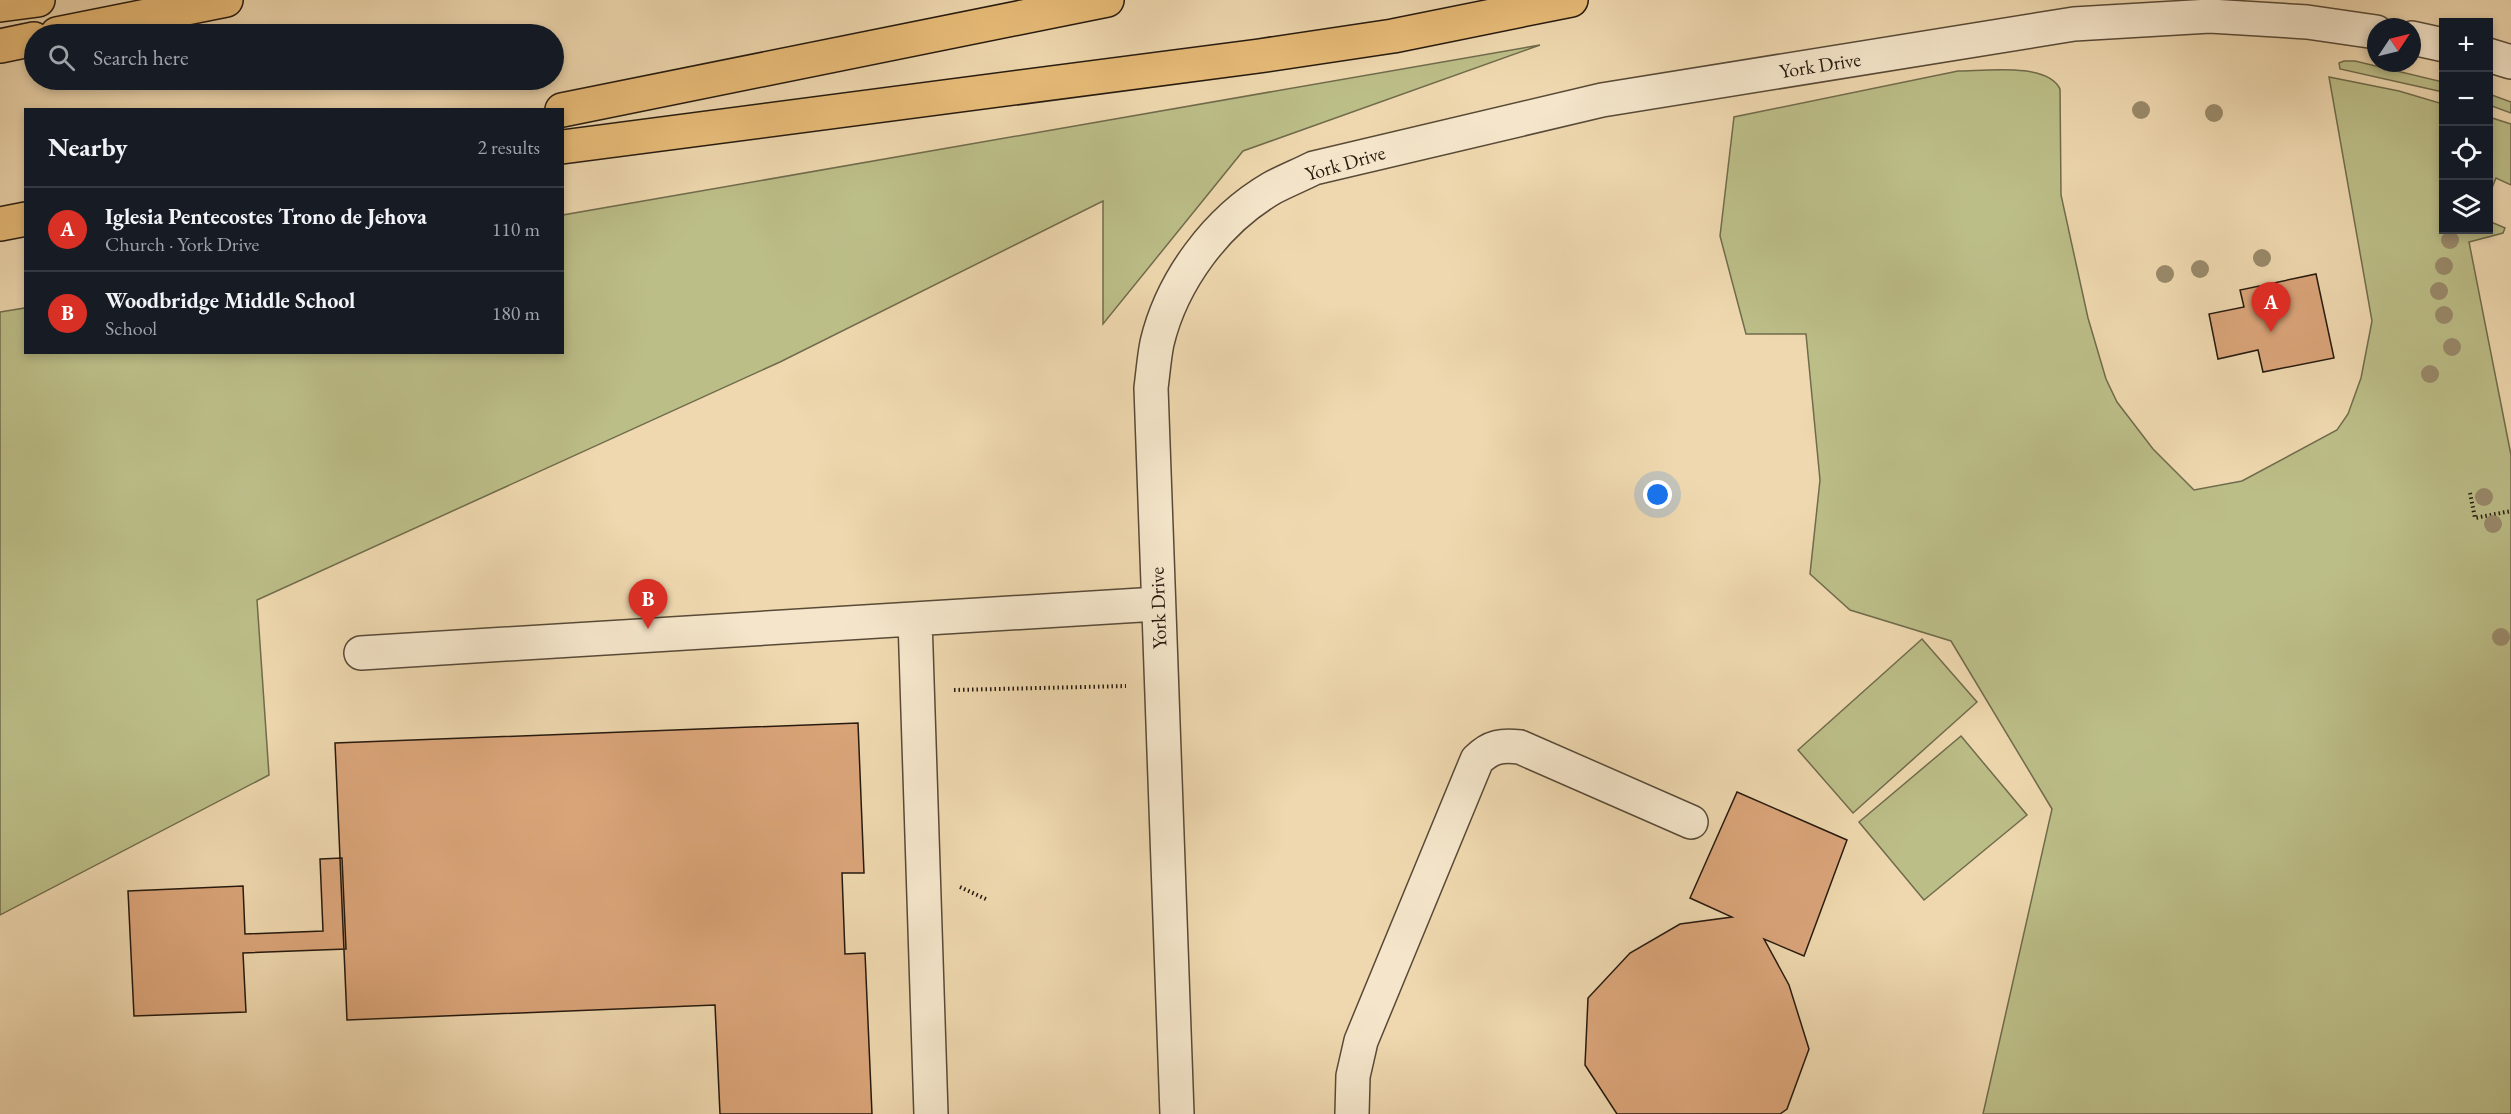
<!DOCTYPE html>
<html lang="en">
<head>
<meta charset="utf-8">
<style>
  :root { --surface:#171b24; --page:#20242c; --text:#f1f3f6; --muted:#9ea1a6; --line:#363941; --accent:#d93025 }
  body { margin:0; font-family:"EB Garamond",serif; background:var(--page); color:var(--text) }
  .controls { position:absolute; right:18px; top:18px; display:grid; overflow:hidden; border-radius:0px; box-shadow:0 3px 9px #0003 }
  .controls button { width:54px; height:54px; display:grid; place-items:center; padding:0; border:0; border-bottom:2px solid var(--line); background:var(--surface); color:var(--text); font:30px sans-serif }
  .compass { position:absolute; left:2367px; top:18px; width:54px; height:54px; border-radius:50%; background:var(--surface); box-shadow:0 3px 9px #0003; rotate:55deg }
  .you { position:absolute; left:1658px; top:495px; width:21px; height:21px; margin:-15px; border:4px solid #fff; border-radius:50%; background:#1a73e8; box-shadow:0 0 0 9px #1a73e833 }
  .badge { display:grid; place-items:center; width:39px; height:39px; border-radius:50%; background:var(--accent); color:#fff; font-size:20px; font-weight:700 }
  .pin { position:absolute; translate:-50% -50px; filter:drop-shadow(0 2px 3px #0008) }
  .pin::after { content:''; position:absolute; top:32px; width:21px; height:18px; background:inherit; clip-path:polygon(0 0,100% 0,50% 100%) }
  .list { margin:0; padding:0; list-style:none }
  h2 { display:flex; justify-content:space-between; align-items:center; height:78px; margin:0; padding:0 24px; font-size:26px }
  h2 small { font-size:20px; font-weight:400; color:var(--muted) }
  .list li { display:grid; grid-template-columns:39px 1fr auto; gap:18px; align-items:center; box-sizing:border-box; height:84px; padding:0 24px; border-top:2px solid var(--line) }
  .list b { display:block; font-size:22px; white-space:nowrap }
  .list p { margin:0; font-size:20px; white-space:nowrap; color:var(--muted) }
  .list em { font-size:20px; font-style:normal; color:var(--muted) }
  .icon { flex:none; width:33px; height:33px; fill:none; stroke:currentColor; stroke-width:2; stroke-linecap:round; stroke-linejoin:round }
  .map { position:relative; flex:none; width:2511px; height:1114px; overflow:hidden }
  .search { position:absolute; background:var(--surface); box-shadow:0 3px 9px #0003; left:24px; top:24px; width:540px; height:66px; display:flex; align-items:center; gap:15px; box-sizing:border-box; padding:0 21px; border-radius:33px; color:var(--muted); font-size:22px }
  .panel { position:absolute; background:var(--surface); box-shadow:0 3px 9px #0003; left:24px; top:108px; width:540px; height:246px; border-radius:0px }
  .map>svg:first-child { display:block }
</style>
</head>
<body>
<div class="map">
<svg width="2511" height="1114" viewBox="0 0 2511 1114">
  <rect width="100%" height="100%" fill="#efd8af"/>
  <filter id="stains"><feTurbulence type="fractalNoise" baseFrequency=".00333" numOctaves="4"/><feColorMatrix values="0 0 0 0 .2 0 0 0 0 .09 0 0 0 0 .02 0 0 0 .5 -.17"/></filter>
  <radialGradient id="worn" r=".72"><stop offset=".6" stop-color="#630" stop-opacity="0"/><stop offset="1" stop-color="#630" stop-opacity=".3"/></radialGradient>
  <path fill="#bcbe88" stroke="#706c4c" stroke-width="1.5" d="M 1540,45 L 1243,151 L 1103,324 L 1103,201 L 780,362 L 257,600 L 269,775 L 0,915 L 0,312 L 25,308 L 26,352 L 562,352 L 563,215 Z
    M 2344,61 L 2355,61 L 2443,82 L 2443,92 L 2340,69 L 2339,63 Z
    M 1958,71 C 1984,71 2047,62 2060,89 L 2061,195 L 2088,318 L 2106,379 L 2117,402 L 2153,449 L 2194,490 L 2242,481 L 2337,430 L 2348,414 L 2361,378 L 2372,321 L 2329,77 L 2399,91 L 2443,104 L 2444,230 L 2488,230 L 2489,221 L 2505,228 L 2503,233 L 2469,242 L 2511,455 L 2511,1114 L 1983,1114 L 2052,809 L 1951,641 L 1850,610 L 1810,574 L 1820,480 L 1806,334 L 1746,334 L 1720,236 L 1734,117 Z
    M 2489,94 L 2511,102 L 2511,113 L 2489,105 Z
    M 2489,117 L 2511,124 L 2511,185 L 2496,178 L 2489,195 Z
    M 1922,639 L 1977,702 L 1853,813 L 1798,750 Z
    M 1961,736 L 2027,815 L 1924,900 L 1859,822 Z"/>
  <path fill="#dba57a" stroke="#251a0f" stroke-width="1.5" d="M 2316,274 L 2334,358 L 2263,372 L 2258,350 L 2218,359 L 2209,314 L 2244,307 L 2240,290 Z
    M 858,723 L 864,873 L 842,873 L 845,954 L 865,953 L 872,1114 L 720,1114 L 715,1005 L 347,1020 L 335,743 Z
    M 1737,792 L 1847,840 L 1804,956 L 1764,939 L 1789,985 L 1809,1049 L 1787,1109 L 1780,1114 L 1617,1114 L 1585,1065 L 1588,998 L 1630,953 L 1680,924 L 1732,917 L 1690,898 Z
    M 342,858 L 346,949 L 243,953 L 246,1012 L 134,1016 L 128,891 L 243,886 L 245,934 L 323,931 L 320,859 Z"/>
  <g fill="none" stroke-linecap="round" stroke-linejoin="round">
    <defs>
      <path id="minor" d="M 2412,38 L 2444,45
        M 2488,55 L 2511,62
        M 915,619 L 931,1114
        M 361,653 L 1157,604
        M 1177,1114 L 1151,388 C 1153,373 1154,358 1157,343 C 1172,280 1217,220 1272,188 C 1285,181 1300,175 1314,168 L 1602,100 L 2074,24 L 2210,16 L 2307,22 L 2376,32
        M 1352,1114 L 1353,1076 L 1361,1041 L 1477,760 C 1491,746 1502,745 1520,747 L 1691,822"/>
      <path id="highway" d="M 0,5 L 38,0
        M 57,34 L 226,0
        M 0,46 L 34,39
        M 562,110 L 1107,0
        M 562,147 L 1259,56 L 1393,36 L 1571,0
        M 0,224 L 26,219"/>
    </defs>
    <use href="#minor" stroke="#584a37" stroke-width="36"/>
    <use href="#highway" stroke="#251a0f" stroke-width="36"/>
    <path stroke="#251a0f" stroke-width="4" stroke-dasharray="1.5 3" stroke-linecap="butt" d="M 2470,493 L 2475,518 L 2511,511
      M 954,690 L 1126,686
      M 960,887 L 988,900"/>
    <use href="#minor" stroke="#f5e6cb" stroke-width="33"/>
    <use href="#highway" stroke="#e8bc78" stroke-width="33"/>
  </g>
  <g fill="#998a6b">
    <circle cx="2141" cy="110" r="9"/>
    <circle cx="2214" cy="113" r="9"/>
    <circle cx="2450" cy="240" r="9"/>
    <circle cx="2262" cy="258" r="9"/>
    <circle cx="2444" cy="266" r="9"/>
    <circle cx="2200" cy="269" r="9"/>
    <circle cx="2165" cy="274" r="9"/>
    <circle cx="2439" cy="291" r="9"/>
    <circle cx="2444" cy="315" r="9"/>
    <circle cx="2452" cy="347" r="9"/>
    <circle cx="2430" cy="374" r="9"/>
    <circle cx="2484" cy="497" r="9"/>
    <circle cx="2493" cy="524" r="9"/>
    <circle cx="2501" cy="637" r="9"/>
  </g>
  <g text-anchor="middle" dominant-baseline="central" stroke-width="5" stroke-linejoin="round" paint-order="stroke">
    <g font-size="20" fill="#251a0f" stroke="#f5e6cb">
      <text transform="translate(1820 65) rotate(-9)">York Drive</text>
      <text transform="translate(1345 163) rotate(-16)">York Drive</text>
      <text transform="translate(1158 608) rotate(-92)">York Drive</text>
    </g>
  </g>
  <rect width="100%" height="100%" filter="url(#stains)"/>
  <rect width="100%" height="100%" fill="url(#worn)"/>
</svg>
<div class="controls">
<button>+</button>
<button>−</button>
<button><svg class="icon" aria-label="locate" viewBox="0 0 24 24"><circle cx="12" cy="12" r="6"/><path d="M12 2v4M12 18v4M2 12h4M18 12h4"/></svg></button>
<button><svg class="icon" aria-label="layers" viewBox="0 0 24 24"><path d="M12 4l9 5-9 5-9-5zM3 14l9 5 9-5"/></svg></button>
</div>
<svg class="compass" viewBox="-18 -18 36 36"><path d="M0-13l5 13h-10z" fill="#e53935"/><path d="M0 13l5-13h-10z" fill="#9ea1a6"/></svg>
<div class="you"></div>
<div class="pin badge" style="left:2271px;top:332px">A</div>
<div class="pin badge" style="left:648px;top:629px">B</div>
<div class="search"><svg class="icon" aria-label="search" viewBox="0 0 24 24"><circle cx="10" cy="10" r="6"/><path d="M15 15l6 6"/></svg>Search here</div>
<section class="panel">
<h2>Nearby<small>2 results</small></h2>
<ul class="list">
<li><span class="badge">A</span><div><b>Iglesia Pentecostes Trono de Jehova</b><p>Church · York Drive</p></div><em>110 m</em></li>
<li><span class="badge">B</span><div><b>Woodbridge Middle School</b><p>School</p></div><em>180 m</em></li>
</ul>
</section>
</div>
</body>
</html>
